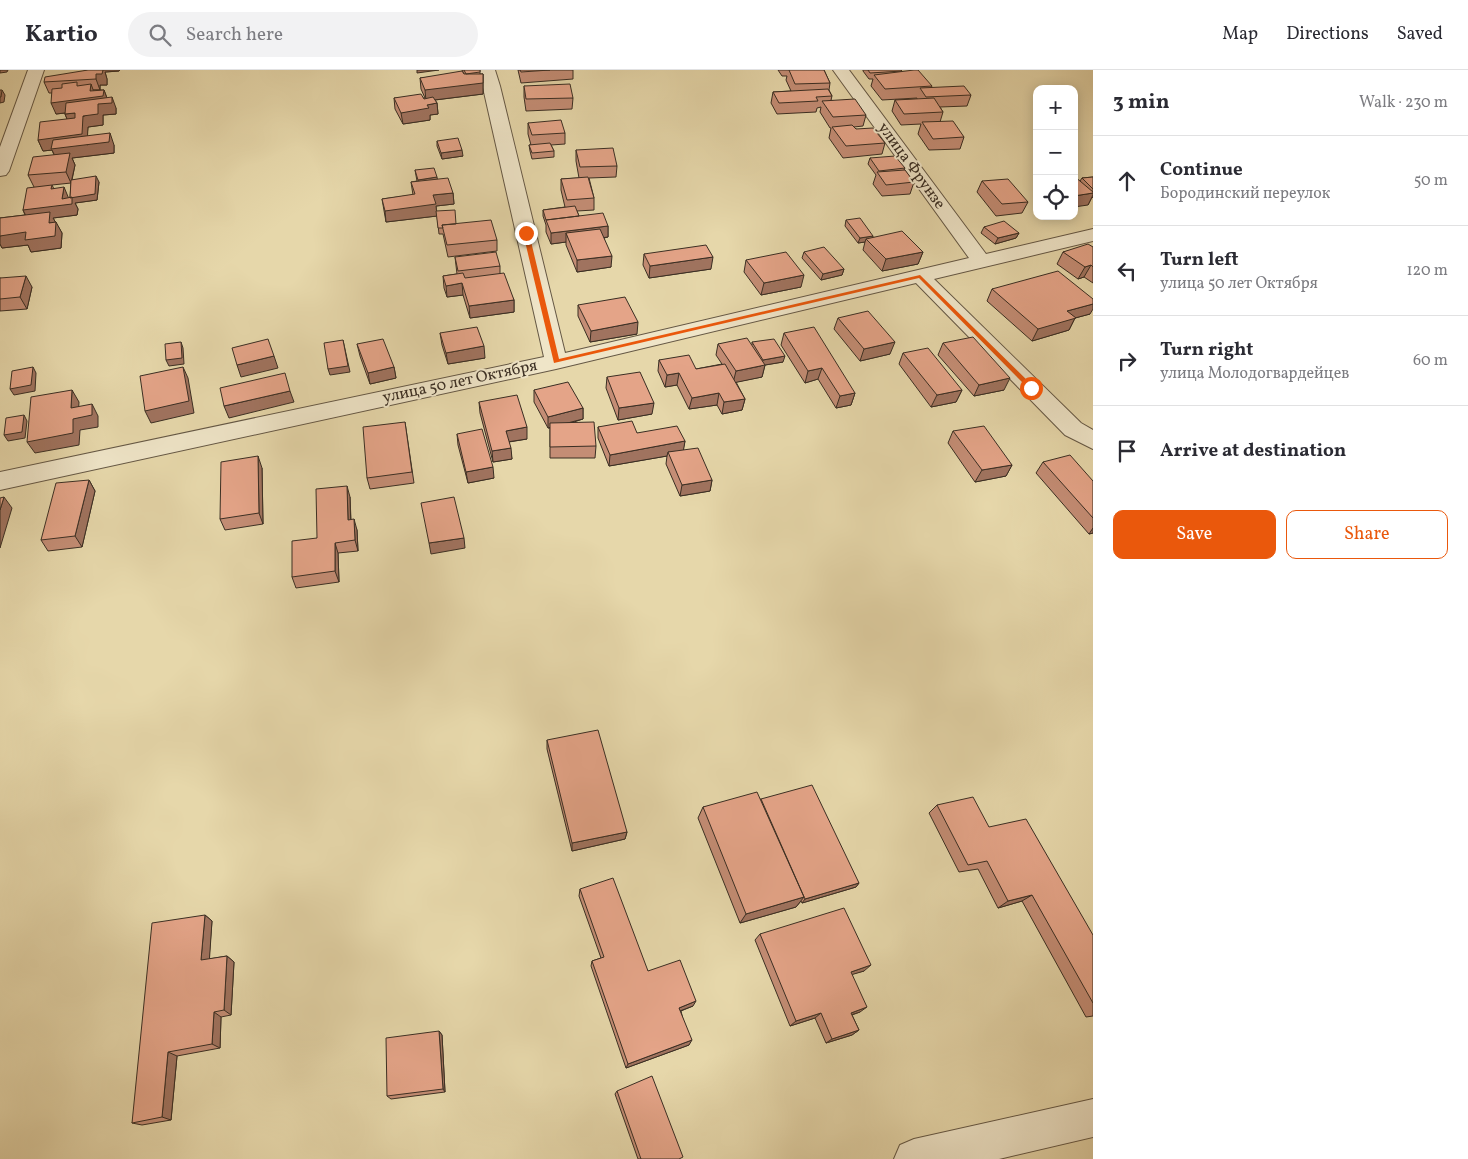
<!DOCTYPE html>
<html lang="en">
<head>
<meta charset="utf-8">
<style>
  :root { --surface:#fff; --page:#f2f2f3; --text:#2b2b33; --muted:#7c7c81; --line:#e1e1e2; --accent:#ea580c }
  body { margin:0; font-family:Vollkorn,serif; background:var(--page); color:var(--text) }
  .controls { position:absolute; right:15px; top:15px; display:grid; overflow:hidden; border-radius:10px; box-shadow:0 2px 12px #0003 }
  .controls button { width:45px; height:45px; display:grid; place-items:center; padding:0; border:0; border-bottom:1px solid var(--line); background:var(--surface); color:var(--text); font:25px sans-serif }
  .stop { position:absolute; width:15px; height:15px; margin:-11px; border:4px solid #ea580c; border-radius:50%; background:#fff }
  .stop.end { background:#ea580c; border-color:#fff; box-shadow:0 1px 5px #0008 }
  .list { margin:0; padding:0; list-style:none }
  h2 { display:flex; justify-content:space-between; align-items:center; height:65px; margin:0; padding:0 20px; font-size:21px }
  h2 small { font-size:16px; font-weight:400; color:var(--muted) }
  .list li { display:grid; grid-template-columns:32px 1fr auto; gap:15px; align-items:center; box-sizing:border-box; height:90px; padding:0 20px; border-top:1px solid var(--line) }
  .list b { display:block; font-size:19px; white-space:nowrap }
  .list p { margin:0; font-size:16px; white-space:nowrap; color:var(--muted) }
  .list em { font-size:16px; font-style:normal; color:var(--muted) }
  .actions { display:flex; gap:10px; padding:15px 20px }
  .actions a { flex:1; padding:11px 0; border:1px solid var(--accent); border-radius:10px; text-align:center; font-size:18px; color:var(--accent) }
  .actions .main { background:var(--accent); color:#fff }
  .icon { flex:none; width:28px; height:28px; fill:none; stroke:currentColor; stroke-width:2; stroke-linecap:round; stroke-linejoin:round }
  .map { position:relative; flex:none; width:1093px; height:1089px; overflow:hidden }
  header { display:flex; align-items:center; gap:30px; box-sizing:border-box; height:70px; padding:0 25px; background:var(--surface); border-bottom:1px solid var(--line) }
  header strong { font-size:24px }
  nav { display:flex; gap:28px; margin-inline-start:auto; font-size:18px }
  .search { width:350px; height:45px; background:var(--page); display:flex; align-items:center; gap:12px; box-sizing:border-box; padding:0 18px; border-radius:28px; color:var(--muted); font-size:19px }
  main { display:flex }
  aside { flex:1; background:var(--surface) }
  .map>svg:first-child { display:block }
</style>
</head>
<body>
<header>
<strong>Kartio</strong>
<div class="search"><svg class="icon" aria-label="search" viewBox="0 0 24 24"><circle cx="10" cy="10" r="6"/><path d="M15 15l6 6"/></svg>Search here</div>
<nav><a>Map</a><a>Directions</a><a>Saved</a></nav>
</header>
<main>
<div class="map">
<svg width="1093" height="1089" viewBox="0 0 1093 1089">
  <rect width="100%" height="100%" fill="#e6d7aa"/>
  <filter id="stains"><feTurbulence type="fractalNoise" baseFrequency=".004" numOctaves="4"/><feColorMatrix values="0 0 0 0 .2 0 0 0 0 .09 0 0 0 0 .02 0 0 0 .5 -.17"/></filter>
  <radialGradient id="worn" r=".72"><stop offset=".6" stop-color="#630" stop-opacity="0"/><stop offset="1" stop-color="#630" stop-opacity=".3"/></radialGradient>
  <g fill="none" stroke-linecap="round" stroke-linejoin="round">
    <defs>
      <path id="street" d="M 28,0 L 44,0 L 9,101 L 6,105 L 0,106 L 0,77 Z
        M 479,0 L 495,0 L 500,16 L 565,283 L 969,188 L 833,0 L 849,0 L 986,184 L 1093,159 L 1093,171 L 934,209 L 1081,353 L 1093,360 L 1093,379 L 1065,365 L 916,213 L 556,299 L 0,420 L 0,402 L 544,287 Z
        M 1093,1029 L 1093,1067 L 999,1089 L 894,1089 L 900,1075 L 914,1069 Z"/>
    </defs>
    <use href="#street" stroke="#655845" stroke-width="2"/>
    <use href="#street" fill="#efe5c8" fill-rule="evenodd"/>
  </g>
  <path fill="#c48d75" stroke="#3a2e23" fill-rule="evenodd" d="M 88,0 L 120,0 L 119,1 L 105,2 L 107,9 L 107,15 L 100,15 L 100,20 L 93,20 L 104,20 L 107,28 L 116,38 L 116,44 L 103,45 L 103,55 L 88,57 L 87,66 L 114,75 L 114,83 L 72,88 L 75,95 L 72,110 L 99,112 L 97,130 L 75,133 L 78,139 L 77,145 L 53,148 L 62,163 L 61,178 L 31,182 L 28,175 L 2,178 L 0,174 L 0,148 L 25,145 L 23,140 L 34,117 L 28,105 L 54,85 L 52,80 L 43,81 L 38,70 L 67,49 L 65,44 L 65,43 L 56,44 L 52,23 L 49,23 L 44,12 ZM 71,113 L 70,128 L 69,128 L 54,119 L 52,115 Z
    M 462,0 L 480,0 L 480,4 L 483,4 L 483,24 L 435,30 L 437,33 L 438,44 L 430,45 L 430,50 L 403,54 L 395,39 L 394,28 L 425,28 L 421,19 L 420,8 L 464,4 Z
    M 518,0 L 573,0 L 573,9 L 521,13 Z
    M 778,0 L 824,0 L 830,13 L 829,20 L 832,26 L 831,30 L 866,45 L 863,56 L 854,57 L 856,59 L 885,73 L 882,84 L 843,88 L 829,68 L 831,58 L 830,58 L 820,42 L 821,37 L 817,38 L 816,42 L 777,44 L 771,33 L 773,22 L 791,21 L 786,10 L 787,6 L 782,6 Z
    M 863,0 L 901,0 L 902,2 L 932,16 L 931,18 L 971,25 L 967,36 L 940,37 L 943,42 L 940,52 L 964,67 L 960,79 L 929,80 L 918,64 L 921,54 L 901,55 L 892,41 L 895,30 L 917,29 L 917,28 L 882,30 L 871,16 L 873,9 L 869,9 L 863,1 Z
    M 524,16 L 573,28 L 572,39 L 526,41 L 524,27 Z
    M 528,53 L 565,63 L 565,74 L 551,75 L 554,81 L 554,87 L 532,89 L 530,81 L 529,75 L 531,75 L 528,64 Z
    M 437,71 L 463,86 L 442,89 L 437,76 Z
    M 576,80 L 617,96 L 616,107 L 589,108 L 594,128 L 594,140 L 577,141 L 579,146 L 608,156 L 608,167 L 604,168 L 611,197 L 577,202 L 566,175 L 566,172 L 551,174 L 546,162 L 546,155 L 543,146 L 543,140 L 565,137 L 561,120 L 561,109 L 579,108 L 576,91 Z
    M 870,88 L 905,98 L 904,100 L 914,112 L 910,124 L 882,126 L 873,114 L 876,105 L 868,94 Z
    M 415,100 L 437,109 L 453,123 L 454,134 L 436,136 L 437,144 L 456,154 L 497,170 L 497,181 L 448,187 L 443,164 L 439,164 L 437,146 L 386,152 L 382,129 L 413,125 L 411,112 L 417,111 Z
    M 1093,107 L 1093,128 L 1092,127 L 1088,135 L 1080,111 L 1082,108 Z
    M 982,111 L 1028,132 L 1022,143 L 996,146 L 977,122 Z
    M 846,150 L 873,167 L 923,182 L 918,194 L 882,201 L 863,180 L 865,172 L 858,173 L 845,156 Z
    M 984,157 L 1019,163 L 1016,168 L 995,174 L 981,163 Z
    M 1093,177 L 1093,213 L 1084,207 L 1078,209 L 1057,194 L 1063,182 Z
    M 804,182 L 844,199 L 842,205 L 821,210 L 802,188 Z
    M 644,184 L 711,199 L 649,208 L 643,195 Z
    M 455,187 L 500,196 L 500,204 L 514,230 L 514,242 L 470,248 L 463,225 L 447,227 L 444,218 L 443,206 L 457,204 Z
    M 746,190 L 801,217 L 761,225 L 744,202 Z
    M 0,208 L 32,217 L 27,239 L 0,241 Z
    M 992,219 L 1090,244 L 1075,248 L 1069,260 L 1032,271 L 987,231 Z
    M 578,235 L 637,264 L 590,272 L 578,246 Z
    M 838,248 L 890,284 L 860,291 L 834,259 Z
    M 440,263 L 485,288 L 448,294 L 442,275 Z
    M 784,263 L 855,323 L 851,335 L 836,338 L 818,309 L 805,313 L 781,275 Z
    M 752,272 L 783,292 L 765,295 L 762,307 L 736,312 L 745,329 L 742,340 L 722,344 L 717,335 L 689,339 L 677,315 L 665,317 L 658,301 L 659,290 L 696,299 L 722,294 L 716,285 L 718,274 L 752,275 Z
    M 943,273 L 1004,320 L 974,326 L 938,285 Z
    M 357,274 L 394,297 L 396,308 L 370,314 L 360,286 Z
    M 903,283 L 962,320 L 956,332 L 931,337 L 899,294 Z
    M 607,307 L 652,344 L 618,350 L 606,318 Z
    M 534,320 L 583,338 L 583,349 L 571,353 L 596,376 L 595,388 L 550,388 L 550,358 L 548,358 L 534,332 Z
    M 479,332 L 527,369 L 509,372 L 512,389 L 493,392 L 480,343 Z
    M 405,352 L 414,413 L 370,419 L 367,408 Z
    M 598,357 L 685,371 L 683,380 L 712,410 L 710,421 L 680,426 L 666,394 L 667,386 L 609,396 L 598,368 Z
    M 953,361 L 1012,395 L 1006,406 L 975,412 L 948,373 Z
    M 457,364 L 494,408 L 468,413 L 458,375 Z
    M 1043,392 L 1093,411 L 1093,463 L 1089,464 L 1036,403 Z
    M 262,398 L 263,454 L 225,460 L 220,449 Z
    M 89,410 L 95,421 L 82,477 L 48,481 L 41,470 Z
    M 350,427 L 351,450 L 357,460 L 358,481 L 338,483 L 339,512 L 296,518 L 292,507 L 317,468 Z
    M 547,670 L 627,762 L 625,769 L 572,781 L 547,679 Z
    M 761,729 L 859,813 L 856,817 L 802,833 L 801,831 L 796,837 L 740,853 L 698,748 L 703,737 Z
    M 937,735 L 989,757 L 1093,865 L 1093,946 L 1086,947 L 1022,831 L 998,838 L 978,799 L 959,802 L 929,743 Z
    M 580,819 L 648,901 L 693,936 L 681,941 L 689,975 L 626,998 L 591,896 L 592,891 L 601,888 L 579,826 Z
    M 205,845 L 212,851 L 209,889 L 227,886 L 234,892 L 231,945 L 221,947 L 220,978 L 177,986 L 171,1050 L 142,1055 L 132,1053 Z
    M 760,864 L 864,901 L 852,904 L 860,942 L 852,945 L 859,960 L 852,965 L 826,973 L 815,948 L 790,956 L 755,870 Z
    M 439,961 L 442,965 L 445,1022 L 391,1029 L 387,1026 Z
    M 617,1021 L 680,1089 L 638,1089 L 615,1024 Z"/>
  <path fill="#a0735f" stroke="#3a2e23" d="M 0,0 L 8,0 L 7,2 L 0,3 Z
    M 90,0 L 120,0 L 119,1 L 105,2 L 107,9 L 107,15 L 100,15 L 100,20 L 96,9 Z
    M 417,0 L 439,0 L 417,3 Z
    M 483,4 L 483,24 L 426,31 L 425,20 Z
    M 91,14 L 95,25 L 104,20 L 108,31 L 112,27 L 116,38 L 116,44 L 103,45 L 103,55 L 88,57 L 87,75 L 110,63 L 114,75 L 114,83 L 72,88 L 75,95 L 71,113 L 66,102 L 57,90 L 52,80 L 43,81 L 38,70 L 98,39 L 56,44 L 51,33 L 90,21 Z
    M 2,20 L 5,25 L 4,32 L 0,33 L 0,27 Z
    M 437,33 L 438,44 L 430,45 L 430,50 L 403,54 L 401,43 L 427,35 Z
    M 75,43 L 80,54 L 70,56 L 65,44 Z
    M 462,80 L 463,86 L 442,89 L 441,83 Z
    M 96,106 L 99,112 L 97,130 L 75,133 L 78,139 L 77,145 L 53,148 L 56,153 L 29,152 L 23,140 L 62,129 L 64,117 L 69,129 L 70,128 Z
    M 437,107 L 438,113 L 419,116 L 418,110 Z
    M 453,123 L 454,134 L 436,136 L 437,146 L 386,152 L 385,141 L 433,125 Z
    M 1093,123 L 1093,125 L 1088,135 L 1074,137 L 1074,126 Z
    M 56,152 L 62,163 L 61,178 L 31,182 L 28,175 L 2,178 L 0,174 L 0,166 Z
    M 608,156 L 608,167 L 570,172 L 566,163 L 566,172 L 551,174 L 551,163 Z
    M 1019,163 L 1016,168 L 995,174 L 998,168 Z
    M 873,166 L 871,171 L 866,169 L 865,172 L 858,173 L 860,168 Z
    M 923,182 L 918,194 L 882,201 L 886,189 Z
    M 612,186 L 611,197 L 577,202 L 577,190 Z
    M 713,187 L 711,199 L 649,208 L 650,196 Z
    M 1091,195 L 1084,207 L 1078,209 L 1085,197 Z
    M 844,199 L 842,205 L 821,210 L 823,204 Z
    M 804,205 L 801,217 L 761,225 L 764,213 Z
    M 26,206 L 32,217 L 27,239 L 20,227 Z
    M 462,213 L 463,225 L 447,227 L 446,216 Z
    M 514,230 L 514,242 L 470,248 L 469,236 Z
    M 1093,234 L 1093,239 L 1090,244 L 1075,248 L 1069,260 L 1032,271 L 1038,259 L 1067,241 Z
    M 638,252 L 637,264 L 590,272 L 591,261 Z
    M 343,270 L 350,302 L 330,305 L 328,299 Z
    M 181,272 L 183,278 L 184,294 L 169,296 L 166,290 Z
    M 895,272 L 890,284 L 860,291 L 864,279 Z
    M 484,276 L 485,288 L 448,294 L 446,283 Z
    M 274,286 L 278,298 L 241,307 L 237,295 Z
    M 785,286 L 783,292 L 765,295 L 762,307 L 733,313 L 736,301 L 761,296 L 763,290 Z
    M 33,297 L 36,303 L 35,321 L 14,325 L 10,319 Z
    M 183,297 L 188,308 L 194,343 L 151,353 L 145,341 Z
    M 394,297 L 396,308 L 370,314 L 368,303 Z
    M 822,298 L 818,309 L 805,313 L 808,301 Z
    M 679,303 L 677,315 L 665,317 L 667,305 Z
    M 1010,308 L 1004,320 L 974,326 L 979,315 Z
    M 72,320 L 79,332 L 78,348 L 92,334 L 98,346 L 98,357 L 80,360 L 79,375 L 35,383 L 27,372 L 71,338 Z
    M 962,320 L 956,332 L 931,337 L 937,325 Z
    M 290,321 L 294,332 L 229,348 L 224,336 Z
    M 719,323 L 717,335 L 689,339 L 692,328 Z
    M 855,323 L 851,335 L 836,338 L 840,326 Z
    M 745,329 L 742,340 L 722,344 L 724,332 Z
    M 654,333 L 652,344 L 618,350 L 619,338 Z
    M 583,338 L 583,349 L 548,358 L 548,347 Z
    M 24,345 L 27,351 L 25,368 L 8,371 L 4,365 Z
    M 527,357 L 527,369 L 507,372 L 506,361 Z
    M 685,371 L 683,383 L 668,382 L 667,386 L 609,396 L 610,385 Z
    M 511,378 L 512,389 L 493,392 L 492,381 Z
    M 258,386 L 262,398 L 263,454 L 259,443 Z
    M 1012,395 L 1006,406 L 975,412 L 982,400 Z
    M 493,397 L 494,408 L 468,413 L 466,402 Z
    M 89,410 L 95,421 L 82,477 L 75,466 Z
    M 712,410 L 710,421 L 680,426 L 682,415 Z
    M 347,416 L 350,427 L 351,461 L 348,450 Z
    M 4,427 L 12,438 L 0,478 L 0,440 Z
    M 354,449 L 357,460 L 358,481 L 355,470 Z
    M 1093,458 L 1093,463 L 1089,464 Z
    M 464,468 L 465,478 L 431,484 L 429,473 Z
    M 335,473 L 338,483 L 339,512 L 335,501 Z
    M 627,762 L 625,769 L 572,781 L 572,773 Z
    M 859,813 L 856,817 L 802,833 L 805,829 Z
    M 1032,825 L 1022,831 L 998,838 L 1008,831 Z
    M 804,827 L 796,837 L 740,853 L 746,844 Z
    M 205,845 L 212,851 L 209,896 L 201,890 Z
    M 227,886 L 234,892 L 231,945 L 224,940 Z
    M 871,895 L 864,901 L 844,907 L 851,902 Z
    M 696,931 L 693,936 L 677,942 L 679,938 Z
    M 867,937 L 860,942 L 844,947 L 851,943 Z
    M 214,942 L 221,947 L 220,978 L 212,974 Z
    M 821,943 L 815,948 L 790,956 L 796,951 Z
    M 859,960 L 852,965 L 826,973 L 832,969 Z
    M 439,961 L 442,965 L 445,1022 L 443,1019 Z
    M 692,970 L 689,975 L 626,998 L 628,994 Z
    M 168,982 L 177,986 L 171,1050 L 162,1047 Z"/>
  <path fill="#e4a488" stroke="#3a2e23" d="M 88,0 L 103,0 L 102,4 L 96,4 L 96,9 L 44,12 L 45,7 Z
    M 464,0 L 480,0 L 480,2 L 466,4 Z
    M 520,0 L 550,0 L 521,2 Z
    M 789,0 L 824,0 L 830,13 L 795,14 Z
    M 868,0 L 901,0 L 902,1 L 870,3 Z
    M 914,0 L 918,0 L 932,16 L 885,19 L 874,5 Z
    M 462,1 L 464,4 L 483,4 L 483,13 L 425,20 L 420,8 Z
    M 77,12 L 77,16 L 91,14 L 90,21 L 104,20 L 103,26 L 51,33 L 52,19 L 62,18 L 62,14 Z
    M 570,14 L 573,28 L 526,29 L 524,16 Z
    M 964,16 L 971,25 L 926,27 L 920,18 Z
    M 828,19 L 832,26 L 816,27 L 818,31 L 779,33 L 773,22 Z
    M 0,20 L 2,20 L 1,27 L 0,27 Z
    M 421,24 L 424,29 L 433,27 L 437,33 L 427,35 L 429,38 L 401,43 L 394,28 Z
    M 112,27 L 112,33 L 98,34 L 98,44 L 83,46 L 82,64 L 38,70 L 40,52 L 75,48 L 75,43 L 65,44 L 66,33 Z
    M 934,28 L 943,42 L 904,44 L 895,30 Z
    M 855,29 L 866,45 L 833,47 L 822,31 Z
    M 561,50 L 565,63 L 532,65 L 528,53 Z
    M 953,51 L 964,67 L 933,69 L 922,52 Z
    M 852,55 L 856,59 L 873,58 L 885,73 L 846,76 L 832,57 Z
    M 110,63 L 109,72 L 51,79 L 53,70 Z
    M 458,68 L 462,80 L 441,83 L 437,71 Z
    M 550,73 L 554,81 L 532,83 L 529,75 Z
    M 613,78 L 617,96 L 580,97 L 576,80 Z
    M 70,83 L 66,102 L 28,105 L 33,87 Z
    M 895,86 L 905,98 L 879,101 L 870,88 Z
    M 434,98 L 437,107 L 418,110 L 415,100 Z
    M 905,100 L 914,112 L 886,115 L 877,102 Z
    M 96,106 L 95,124 L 70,128 L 71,110 Z
    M 1074,106 L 1093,122 L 1093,123 L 1074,126 Z
    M 588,107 L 594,128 L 567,130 L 561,109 Z
    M 1093,107 L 1093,119 L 1082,108 Z
    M 448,108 L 453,123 L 433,125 L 436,134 L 385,141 L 382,129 L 415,124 L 411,112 Z
    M 1008,109 L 1028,132 L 1002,134 L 982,111 Z
    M 52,115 L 51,119 L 64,117 L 62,129 L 72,127 L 72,134 L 23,140 L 27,118 Z
    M 575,136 L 579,146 L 546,150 L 543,140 Z
    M 455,140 L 456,154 L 442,155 L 443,158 L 438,158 L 436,141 Z
    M 50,142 L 49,153 L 56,152 L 55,166 L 25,170 L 26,162 L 0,166 L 0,148 Z
    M 603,143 L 608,156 L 551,163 L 546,150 Z
    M 860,148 L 873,166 L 860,168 L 846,150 Z
    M 491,150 L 497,170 L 447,175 L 442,155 Z
    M 1004,151 L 1019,163 L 998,168 L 984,157 Z
    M 600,159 L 612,186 L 577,190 L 566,163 Z
    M 902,161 L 923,182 L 886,189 L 866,169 Z
    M 1088,174 L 1093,177 L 1093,197 L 1091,195 L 1085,197 L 1063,182 Z
    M 706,175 L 713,187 L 650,196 L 644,184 Z
    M 824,177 L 844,199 L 823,204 L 804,182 Z
    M 496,182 L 500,196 L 458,201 L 455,187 Z
    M 786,182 L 804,205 L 764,213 L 746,190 Z
    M 1058,201 L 1093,229 L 1093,234 L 1067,241 L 1076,248 L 1038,259 L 992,219 Z
    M 463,203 L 465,208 L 504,203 L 514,230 L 469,236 L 462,213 L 446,216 L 443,206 Z
    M 26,206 L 20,227 L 0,229 L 0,208 Z
    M 625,227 L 638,252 L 591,261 L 578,235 Z
    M 868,241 L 895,272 L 864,279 L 838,248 Z
    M 477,257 L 484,276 L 446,283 L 440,263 Z
    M 814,257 L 855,323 L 840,326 L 822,298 L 808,301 L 784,263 Z
    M 973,267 L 1010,308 L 979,315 L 943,273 Z
    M 747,268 L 765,295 L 736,301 L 718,274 Z
    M 268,269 L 274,286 L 237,295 L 232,278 Z
    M 383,269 L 394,297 L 368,303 L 357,274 Z
    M 774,269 L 785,286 L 763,290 L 752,272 Z
    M 343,270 L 348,296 L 328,299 L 324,273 Z
    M 181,272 L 182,288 L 166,290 L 165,274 Z
    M 928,278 L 962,320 L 937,325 L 903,283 Z
    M 689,285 L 696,299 L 725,294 L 745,329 L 724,332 L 719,323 L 692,328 L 679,303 L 667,305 L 659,290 Z
    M 33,297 L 31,315 L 10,319 L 12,301 Z
    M 183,297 L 189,331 L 145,341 L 140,306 Z
    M 640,302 L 654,333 L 619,338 L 607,307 Z
    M 285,303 L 290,321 L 224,336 L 220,318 Z
    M 568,312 L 583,338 L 548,347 L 534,320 Z
    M 72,320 L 71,338 L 92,334 L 92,345 L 73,349 L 73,363 L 27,372 L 31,327 Z
    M 517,325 L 527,357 L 506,361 L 511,378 L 492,381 L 479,332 Z
    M 24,345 L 22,362 L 4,365 L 6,348 Z
    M 632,351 L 637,363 L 677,356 L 685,371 L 610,385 L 598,357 Z
    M 405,352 L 412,402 L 367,408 L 363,357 Z
    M 594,352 L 596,376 L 550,377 L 550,353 Z
    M 984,356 L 1012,395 L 982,400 L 953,361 Z
    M 482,359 L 493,397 L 466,402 L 457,364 Z
    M 698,378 L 712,410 L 682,415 L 668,382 Z
    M 1070,385 L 1093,411 L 1093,448 L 1043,392 Z
    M 258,386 L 259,443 L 220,449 L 221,392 Z
    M 89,410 L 75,466 L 41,470 L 56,413 Z
    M 347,416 L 348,450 L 354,449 L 355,470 L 335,473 L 335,501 L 292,507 L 292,471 L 317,468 L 316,419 Z
    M 4,427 L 0,440 L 0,428 Z
    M 454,427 L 464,468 L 429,473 L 421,433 Z
    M 598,660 L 627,762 L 572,773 L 547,670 Z
    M 812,715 L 859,813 L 805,829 L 761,729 Z
    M 757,722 L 804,827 L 746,844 L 703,737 Z
    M 973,727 L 989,757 L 1026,749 L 1093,865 L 1093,933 L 1032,825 L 1008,831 L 987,791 L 968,795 L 937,735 Z
    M 613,808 L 648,901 L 680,890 L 696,931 L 679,938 L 692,970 L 628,994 L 592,891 L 604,887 L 580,819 Z
    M 844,838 L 871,895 L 851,902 L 867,937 L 851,943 L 859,960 L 832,969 L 821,943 L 796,951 L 760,864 Z
    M 205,845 L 201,890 L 227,886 L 224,940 L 214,942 L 212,974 L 168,982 L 162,1047 L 132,1053 L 152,853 Z
    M 439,961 L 443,1019 L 387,1026 L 386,968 Z
    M 652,1006 L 683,1087 L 679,1089 L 641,1089 L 617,1021 Z"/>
  <path fill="#ea580c" d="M 526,161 L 529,163 L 559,289 L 920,205 L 1035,318 L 1029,319 L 919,208 L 554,293 L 523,163 Z"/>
  <g text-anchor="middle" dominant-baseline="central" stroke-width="4" stroke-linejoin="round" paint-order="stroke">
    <g font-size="16" fill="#3a2e23" stroke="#efe5c8">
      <text transform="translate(911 96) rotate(54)">улица Фрунзе</text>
      <text transform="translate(460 312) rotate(-12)">улица 50 лет Октября</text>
    </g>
  </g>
  <rect width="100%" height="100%" filter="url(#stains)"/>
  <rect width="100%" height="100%" fill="url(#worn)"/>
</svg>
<div class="controls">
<button>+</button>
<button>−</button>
<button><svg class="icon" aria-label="locate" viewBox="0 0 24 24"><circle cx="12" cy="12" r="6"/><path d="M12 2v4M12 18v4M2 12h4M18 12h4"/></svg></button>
</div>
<div class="stop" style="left:1031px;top:318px"></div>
<div class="stop end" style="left:526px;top:163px"></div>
</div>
<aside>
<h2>3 min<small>Walk · 230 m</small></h2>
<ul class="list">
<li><svg class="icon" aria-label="ahead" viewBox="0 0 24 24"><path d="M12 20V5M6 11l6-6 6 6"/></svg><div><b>Continue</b><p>Бородинский переулок</p></div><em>50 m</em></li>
<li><svg class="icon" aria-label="left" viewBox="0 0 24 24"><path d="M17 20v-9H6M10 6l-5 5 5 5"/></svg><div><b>Turn left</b><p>улица 50 лет Октября</p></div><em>120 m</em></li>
<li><svg class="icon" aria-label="right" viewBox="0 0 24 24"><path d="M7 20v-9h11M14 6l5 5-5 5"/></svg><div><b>Turn right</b><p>улица Молодогвардейцев</p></div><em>60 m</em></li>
<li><svg class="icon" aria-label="arrive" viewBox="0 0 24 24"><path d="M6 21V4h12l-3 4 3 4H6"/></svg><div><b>Arrive at destination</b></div></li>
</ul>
<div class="actions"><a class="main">Save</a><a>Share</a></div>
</aside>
</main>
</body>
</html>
